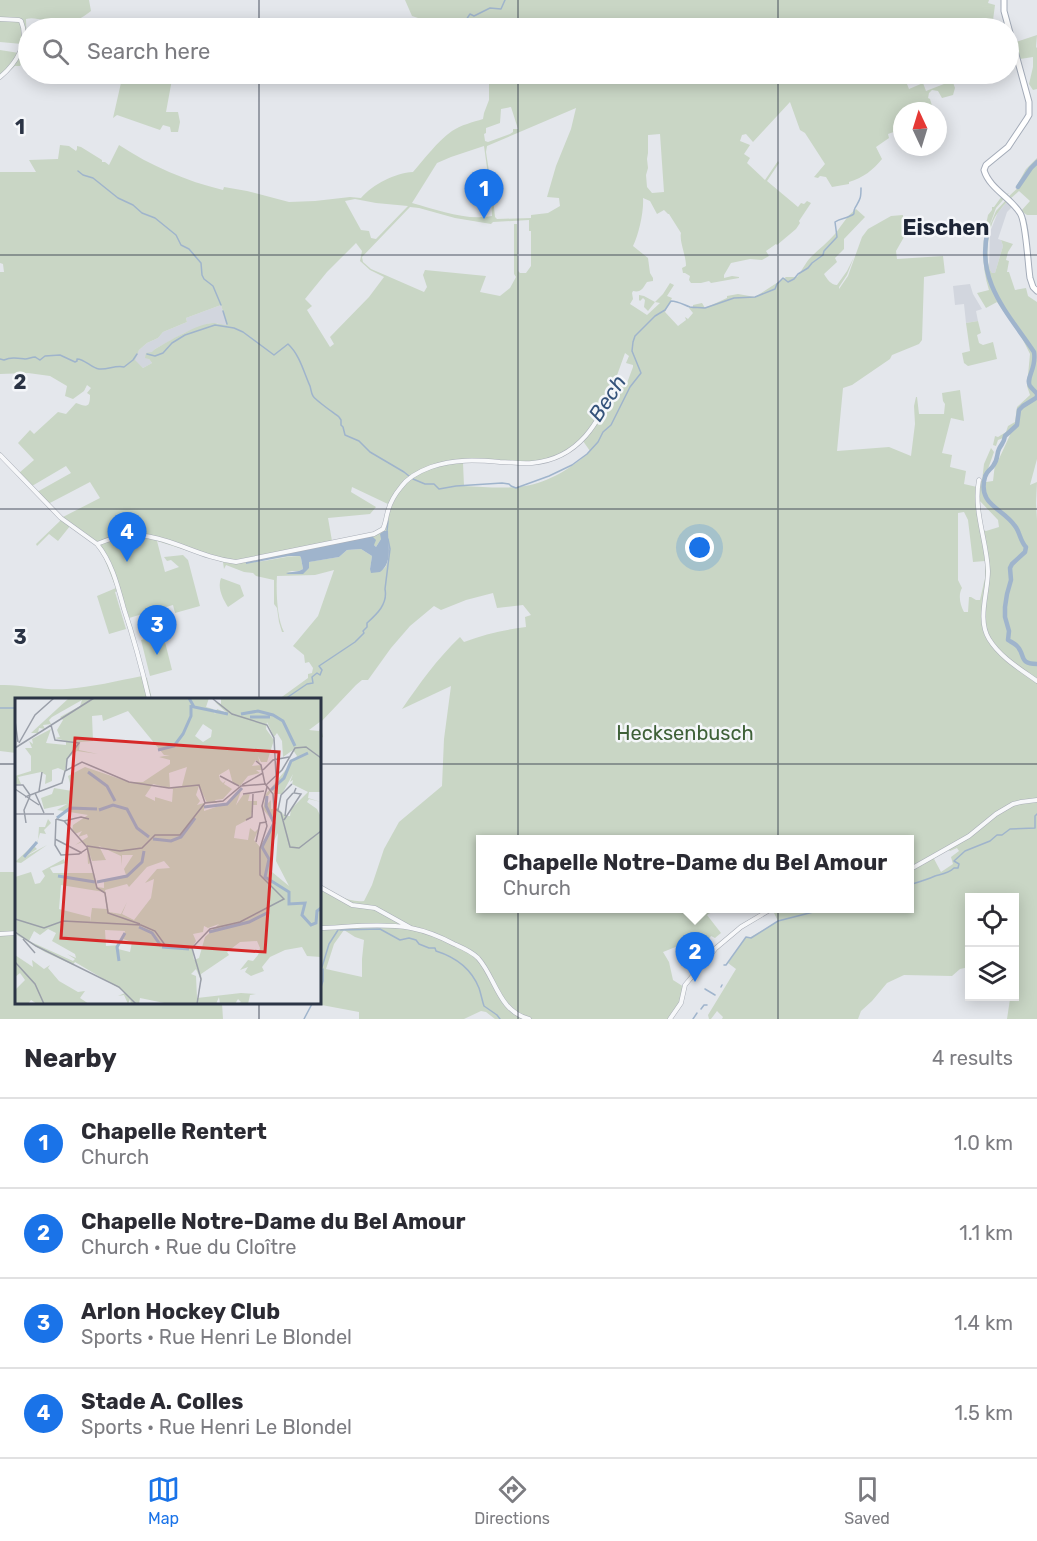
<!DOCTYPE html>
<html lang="en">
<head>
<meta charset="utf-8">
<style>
  :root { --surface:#fff; --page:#f7f7f7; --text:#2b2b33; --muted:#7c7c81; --line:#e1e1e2; --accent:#1a73e8 }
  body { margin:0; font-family:Rubik,sans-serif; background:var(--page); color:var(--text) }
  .controls { position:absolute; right:18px; bottom:18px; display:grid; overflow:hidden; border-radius:0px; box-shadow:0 3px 15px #0003 }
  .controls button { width:54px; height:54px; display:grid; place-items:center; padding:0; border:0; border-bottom:2px solid var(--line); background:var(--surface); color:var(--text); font:30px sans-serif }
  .compass { position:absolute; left:893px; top:102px; width:54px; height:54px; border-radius:50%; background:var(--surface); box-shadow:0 3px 15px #0003; rotate:356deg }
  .you { position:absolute; left:700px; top:548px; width:21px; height:21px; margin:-15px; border:4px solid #fff; border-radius:50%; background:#1a73e8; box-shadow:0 0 0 9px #1a73e833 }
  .badge { display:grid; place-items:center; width:39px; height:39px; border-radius:50%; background:var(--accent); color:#fff; font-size:20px; font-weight:700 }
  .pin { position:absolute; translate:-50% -50px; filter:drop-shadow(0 2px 3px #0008) }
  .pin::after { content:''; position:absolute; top:32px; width:21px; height:18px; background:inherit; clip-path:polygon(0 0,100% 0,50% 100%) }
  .popup { position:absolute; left:476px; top:835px; width:438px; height:78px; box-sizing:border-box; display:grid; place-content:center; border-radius:0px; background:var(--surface); filter:drop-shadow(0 2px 4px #0005); font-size:20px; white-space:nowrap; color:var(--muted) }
  .popup b { font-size:22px; color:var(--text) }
  .popup::after { content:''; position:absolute; left:50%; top:100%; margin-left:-12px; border:12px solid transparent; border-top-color:var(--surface) }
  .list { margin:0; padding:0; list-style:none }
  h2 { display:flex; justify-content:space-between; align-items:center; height:78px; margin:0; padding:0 24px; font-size:26px }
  h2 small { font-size:20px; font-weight:400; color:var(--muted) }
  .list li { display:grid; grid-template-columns:39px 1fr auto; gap:18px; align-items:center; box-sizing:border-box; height:90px; padding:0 24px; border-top:2px solid var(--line) }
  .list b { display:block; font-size:22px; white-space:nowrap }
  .list p { margin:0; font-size:20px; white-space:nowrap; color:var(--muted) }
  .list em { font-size:20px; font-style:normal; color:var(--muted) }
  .icon { flex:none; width:33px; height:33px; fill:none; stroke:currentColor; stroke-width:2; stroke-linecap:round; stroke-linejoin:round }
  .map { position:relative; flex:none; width:1037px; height:1019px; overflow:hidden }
  .search { position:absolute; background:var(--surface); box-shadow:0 3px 15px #0003; left:18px; right:18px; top:18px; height:66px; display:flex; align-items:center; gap:15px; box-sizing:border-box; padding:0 21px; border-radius:33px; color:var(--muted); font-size:22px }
  .sheet { height:438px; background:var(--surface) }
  nav { display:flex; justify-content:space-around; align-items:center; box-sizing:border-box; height:84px; border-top:2px solid var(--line); background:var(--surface); font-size:16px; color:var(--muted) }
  nav a { display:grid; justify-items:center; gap:3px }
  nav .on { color:var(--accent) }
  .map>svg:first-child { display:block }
</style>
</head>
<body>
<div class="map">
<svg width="1037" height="1019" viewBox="0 0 1037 1019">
  <rect width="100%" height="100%" fill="#e4e7ec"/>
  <path fill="#d2d6de" d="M 1007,202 L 1012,207 L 1007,212 L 998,239 L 1001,240 L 1003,246 L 995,273 L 992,273 L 989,268 L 990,232 L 998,212 Z
    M 970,284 L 973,294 L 982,309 L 976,311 L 978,321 L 966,323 L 964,304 L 955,305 L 953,286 Z
    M 221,305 L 227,325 L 221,325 L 217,323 L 210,323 L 184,333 L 155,349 L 149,359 L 152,363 L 143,368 L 134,360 L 139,350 L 147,343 L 158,338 L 163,332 L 187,322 L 186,318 Z"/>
  <path fill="#c9d6c5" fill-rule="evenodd" d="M 0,0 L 89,0 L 91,11 C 73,25 66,24 45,20 C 38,19 32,17 26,19 L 27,50 L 20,66 L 15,66 L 0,79 L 0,50 L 19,53 L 22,44 L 0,42 Z
    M 405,0 L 989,0 L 988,3 L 995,5 L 992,28 L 941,28 L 937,27 L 934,28 L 432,28 L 430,22 L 412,16 Z
    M 1037,35 L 1036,47 L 1037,48 L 1037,89 L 1033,90 L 1029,84 L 1033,67 L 1033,57 L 1020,59 L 1016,42 Z
    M 123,74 L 173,74 L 166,112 L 178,112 L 180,122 L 178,132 L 171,132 L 170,127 L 163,125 L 160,130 L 117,115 L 113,118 Z
    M 489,74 L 908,74 L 910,77 L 905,79 L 909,89 L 923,83 L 926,91 L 949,82 L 947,75 L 950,74 L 955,88 L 953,95 L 942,98 L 938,91 L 932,90 L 929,93 L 928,98 L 930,99 L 933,109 L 931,111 L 902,111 L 902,129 L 888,134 L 889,138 L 876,147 L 882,159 C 873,170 863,178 849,182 L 849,184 L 832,187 L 826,177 L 820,176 L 818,178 L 814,177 L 825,164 L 805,133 L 800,130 L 790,102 L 753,142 L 746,134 L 742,135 L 740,141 L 750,145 L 744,154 L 750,158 L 747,163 L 765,180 L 778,161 L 779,163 L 767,181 L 798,207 L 801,203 L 804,204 L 807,201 L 811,203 L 799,221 L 800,223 L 796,229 L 777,245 L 776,244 L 766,251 L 769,256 L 762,260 L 750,259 L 731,263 L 724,275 L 724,278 L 732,276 L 739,277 L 739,278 L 711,283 L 709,281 L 701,283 L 691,283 L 689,280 L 690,276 L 685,273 L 683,273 L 682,268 L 686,266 C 686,255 679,241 681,233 L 669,214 L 668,214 L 664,210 L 657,214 L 650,201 L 643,198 C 644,211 639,234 633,246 L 648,258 L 650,273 L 653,278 L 653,281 L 647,282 C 643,288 641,293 633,291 L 632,293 L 633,299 L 630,304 L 647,315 L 660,303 L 655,302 L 648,311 L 644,307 L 645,300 L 643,298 L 640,301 L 639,300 L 639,295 L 644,296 L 655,302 L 663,294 L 670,283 L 674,285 L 667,296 L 672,298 L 665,312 L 678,326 L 686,320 L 685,317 L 688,319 L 693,313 L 689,308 L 690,307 L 693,308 L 693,305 L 702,303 L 705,308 L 727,298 L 727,296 L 738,294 L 755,297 L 786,277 L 797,277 C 802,271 805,263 811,257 C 819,249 827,243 835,234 C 842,225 847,216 856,209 L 865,217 L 844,239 L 844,249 L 835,258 L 837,262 L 824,274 C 827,279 831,285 837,285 L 847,271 L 854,257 L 847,275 L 839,287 L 839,289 L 848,276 L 862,237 L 868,229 L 891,216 L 903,215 L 904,237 L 896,251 L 897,259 L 943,256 L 945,273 L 924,277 L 922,340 L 919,344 L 892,355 L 890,359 L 852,385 L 843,388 L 837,451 L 889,447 L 911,456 L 915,424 L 914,406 L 916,397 L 917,397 L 919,414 L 944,414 L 945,404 L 943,401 L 942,393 L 960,390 L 964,421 L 951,418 L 942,453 L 952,455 L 950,467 L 966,471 L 964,484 L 977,487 L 979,480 L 982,481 L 984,464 L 991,448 L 994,452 L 983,483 L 985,484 L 986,482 L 993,481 L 995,464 L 998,461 L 1010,435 L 1005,436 L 1003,438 L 998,440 L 996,446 L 993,445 L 995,436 L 998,437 L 1006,432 L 1008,426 L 1015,422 L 1017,407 L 1030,395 L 1027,386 L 1030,354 L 1021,336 L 997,302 L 986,308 L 977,293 L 989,290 C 981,265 982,241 988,215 L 992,210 L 992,207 L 994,207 L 1002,196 L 1009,193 L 996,208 L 988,230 L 996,211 L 1006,200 L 1007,202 C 1001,208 996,214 993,221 C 988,233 984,263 992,273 L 995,273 L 1003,246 L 1001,240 L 1013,244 L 1008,252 L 1006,260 L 1009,261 L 1007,272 L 1009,272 L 1015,290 L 1026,288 L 1028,296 L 1037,302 L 1037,459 L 1030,485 L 1037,482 L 1036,503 L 1037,520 L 1037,1019 L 1007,1019 L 1010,999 L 1002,997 L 1014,996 L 1014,897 L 970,897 L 969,967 L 960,969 L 952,976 L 904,975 L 887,983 L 872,1001 L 861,1011 L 858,1019 L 722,1019 L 723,1017 L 717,1011 L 711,1019 L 709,1019 L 708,1015 L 736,969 L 728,963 L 746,937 L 751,937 L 778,921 L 772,909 L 909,908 L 909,840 L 480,840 L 480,908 L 716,909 L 707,915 L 721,933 L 715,938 L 711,936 L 700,950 L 693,944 L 683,950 L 678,946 L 663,952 L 669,962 L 673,980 L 684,987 L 683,996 L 670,1019 L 495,1019 L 486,1012 L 481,1011 L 464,1019 L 359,1019 L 359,1012 L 311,1003 L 320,1002 L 320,985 L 323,970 L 321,971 L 320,960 L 320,885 C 334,893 348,903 364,901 L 372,885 L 384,849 L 399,822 L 442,786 L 444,739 L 451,686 L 402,709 C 420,683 437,659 460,637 L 464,642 C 485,634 504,630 526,627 L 525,617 L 531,615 L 523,605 L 497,608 L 493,593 L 466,600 L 441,610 L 434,606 L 410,626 L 391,648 L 368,680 L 362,680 L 356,685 L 320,723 L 323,737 L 321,738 L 320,735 L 320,699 L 279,699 L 308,678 L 308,674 L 312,673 L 313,668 L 309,662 L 305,663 L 304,655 L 293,646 L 318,616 L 334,570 L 315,575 L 277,576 C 276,591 277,619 284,632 L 282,632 L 279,622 L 277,608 L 274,604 L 274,580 L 256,576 L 253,573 L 244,572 L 226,565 L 224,569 L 223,562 L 157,541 L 165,572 L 179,567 L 171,560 L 167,561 L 164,557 L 183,555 L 188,560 L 200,606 L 175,613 L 173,605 L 129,618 L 119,587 L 116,589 L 117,591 L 115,592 L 126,629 L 109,634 L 97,596 L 116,588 L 100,548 L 70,526 L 58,541 L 49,534 L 37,546 L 36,544 L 61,520 L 61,518 L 100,498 L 90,482 L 48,504 L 37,492 L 71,473 L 66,466 L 32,486 L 19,473 L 34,460 L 18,443 L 30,430 L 34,434 L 58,412 L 66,414 L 76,403 C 87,407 90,408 90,395 L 87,393 L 91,388 L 87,385 L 84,391 L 73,399 L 65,396 L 67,386 L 50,376 L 28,373 L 0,374 L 0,272 L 4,272 L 3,264 L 0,263 L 0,172 L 36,172 L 29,160 L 58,159 L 60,145 L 69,146 L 76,151 L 77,149 L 77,146 L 81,147 L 102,160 L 102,162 L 105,162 L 109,165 L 119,145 C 151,166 186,181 223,190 L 224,187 L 247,191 L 289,202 L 315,201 L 350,197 L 361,198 C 373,184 395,173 413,172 C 425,158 437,142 452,131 C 461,125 473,122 483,119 L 484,113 L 489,100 ZM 511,107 L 518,129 L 513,129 L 513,132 L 510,134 L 488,142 L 485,141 L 484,134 L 486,133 L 486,128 L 500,123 L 501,109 ZM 576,108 L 571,129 L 556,166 L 547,197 L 559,198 L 560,206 L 548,213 L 531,215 L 531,218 L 497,219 L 495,217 L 493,198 L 486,152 L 487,146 ZM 660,134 L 664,192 L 652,193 L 647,187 L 646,175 L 648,168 L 647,159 L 648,153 L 648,135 ZM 484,146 L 491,197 L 492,216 C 466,221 438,210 412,203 L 437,163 L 451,157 ZM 355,199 L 376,203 L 408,206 L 376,239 L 371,238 L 369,231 L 361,230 L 345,201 ZM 410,207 L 419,208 L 455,218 L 491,224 L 493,222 L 529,220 L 529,231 L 531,231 L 531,266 L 526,273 L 520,273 L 518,271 L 517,224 L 514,224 L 514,274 L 516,277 L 510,288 L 500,296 L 480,292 L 486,276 L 425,270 L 423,275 L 427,287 L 424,292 L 385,275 L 371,269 L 363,262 L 362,257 ZM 356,243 L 362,251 L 360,261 L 370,270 L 384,277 L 369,297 L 330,337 L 334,344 L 330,347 L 307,310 L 312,306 L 305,299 L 327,272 ZM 221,305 L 227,325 C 221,325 218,323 213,323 C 197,324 169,341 155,349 L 152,352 L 146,353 L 145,358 L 149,359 L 152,363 L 143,368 L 135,360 L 139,350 L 147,343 L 158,338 L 163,332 L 187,322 L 186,318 ZM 625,353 L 629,356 L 626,363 L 633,365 L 633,367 L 627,383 L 619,380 L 615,381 ZM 583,441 L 590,451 C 574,467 547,483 525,486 C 505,489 484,487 464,486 L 463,463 C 479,462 494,462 510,462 C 537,463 563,464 583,441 ZM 352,487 L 390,505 L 381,531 L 332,541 L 328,518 L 370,514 L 376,507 L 351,492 ZM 979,500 L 998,520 L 999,527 L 986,531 L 983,530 ZM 964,512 L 968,520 L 973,562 L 985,561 L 985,578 L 980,600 L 976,600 L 971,597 L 969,597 L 968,612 L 964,612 C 960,605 958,595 962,588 L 958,580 L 958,513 ZM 384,531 L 388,531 L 388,537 C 390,550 391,579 370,569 L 372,556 L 361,549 L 347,550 L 339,557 L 308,562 L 302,574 L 287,571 L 299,571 L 303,569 L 301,558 L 300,556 C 281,556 264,563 246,562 L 374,545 L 376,547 L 381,539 ZM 957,848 L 959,851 L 951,857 L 953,864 L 941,872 L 933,857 L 947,849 L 950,851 ZM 344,930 L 355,937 L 364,940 L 362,959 L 362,977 L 326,969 L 334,944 Z
    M 1037,158 L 1037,215 L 1027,215 L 1021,211 L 1030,201 L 1019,191 L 1010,199 L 1008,197 L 1020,186 L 1021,183 L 1016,187 L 1026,169 Z
    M 978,321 L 981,333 L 977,335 L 979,343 L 983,345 L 993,342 L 997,359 L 968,366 L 964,363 L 962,353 L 970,351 L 966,323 Z
    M 221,578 L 240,585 L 244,596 L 228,607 C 223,599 217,588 221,578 Z
    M 163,634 L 172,670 L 150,676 L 141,640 Z
    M 142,676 L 147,678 L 152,699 L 16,699 L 16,753 L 0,751 L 0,685 C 22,684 44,691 67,689 C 92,687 117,681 142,676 Z
    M 0,872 L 16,872 L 16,1002 L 222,1003 L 223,1019 L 0,1019 Z"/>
  <path fill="#9fb4cc" d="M 384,531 L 388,531 C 388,545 393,562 380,572 L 371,573 L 370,569 L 372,556 L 361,549 L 347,550 L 339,557 L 309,562 L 309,568 L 303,574 L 288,574 L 286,573 L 299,571 L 303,569 L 301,558 L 300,556 L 288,556 L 246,564 L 246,562 L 372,536 L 376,540 L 374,545 L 376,547 L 381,539 L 380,534 Z"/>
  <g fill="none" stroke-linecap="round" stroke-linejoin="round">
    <path stroke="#9fb4cc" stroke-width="1.5" d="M 457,28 L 464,23 L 470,14 L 474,16 L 490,8 L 501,9 L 505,0
      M 78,171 L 83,175 L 93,178 L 118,198 L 133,205 L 142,213 L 155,218 L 176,235 L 181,245 L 189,249 L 201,263 L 202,275 L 204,279 L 213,286 L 221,305
      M 223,311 L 227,324
      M 147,354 L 155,356 L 163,353 L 172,343 L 185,335 L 215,325 L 234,328 L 243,332 L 274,355 L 288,344 C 300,355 304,373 310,386 C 311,389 311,393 313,396 C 315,400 334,413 339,417 L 341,420 L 341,425 L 343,427 L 345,435 L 359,441 L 370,452 L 404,472 L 409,476
      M 0,359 L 4,360 C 11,357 17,358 25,359 C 28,359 32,357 35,357 C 37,358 38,359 40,360 L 45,356 L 60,355 L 75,362 L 77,361 L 77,359 C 85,359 91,368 99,369 C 108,370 115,365 124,367 L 133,360 L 137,354
      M 413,479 L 425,484 L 434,484 L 439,489 L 456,486 L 502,483 L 509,484 L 511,486 L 516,488 L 549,476 L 572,465 L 587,454 L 598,442 L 603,432 L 611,425 L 630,387 L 641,373 L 632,351 L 633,342 L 635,336 L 655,316 L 665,310 L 671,301 C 678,301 684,305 690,307 C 695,308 700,307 705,308 L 734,298 L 755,297 L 775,289 L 777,284 L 783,278 L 788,282 L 794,279 L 798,274 L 808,268 L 812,263 L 823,255 L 824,251 L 837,237 L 835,222 C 840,218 845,219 850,216 C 857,213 852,214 855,208 C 860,199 861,199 861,188
      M 387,531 L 388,521
      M 285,699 L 307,684 L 313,683 L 312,677 L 317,673 L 320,675 L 322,670 L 319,666 L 355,642 L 364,633 L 363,631 L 367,627 L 367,623 C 377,614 388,604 385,589 L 390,549 L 388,539
      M 0,708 L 16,708
      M 909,885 C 919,882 926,880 935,876 C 942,874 949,873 954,868 L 958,868 L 959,864 L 954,861 L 965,851 L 990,841 L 997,835 L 1002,835 L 1010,829 L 1035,828 L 1035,816 L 1037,814
      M 340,930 L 380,929 L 400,940 L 409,938 L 416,940 L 419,944 L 429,948 L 435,948 L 436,951 C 455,957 471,968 479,988 C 481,994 482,1000 484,1006 L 497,1015 L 500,1019
      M 724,965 L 726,965 L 746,937 L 751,938 L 778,921 L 829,908
      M 322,967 L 329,944 L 338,930
      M 721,987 L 722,985
      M 705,989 L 715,995
      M 320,990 L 323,981 L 323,969
      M 701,1009 L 704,1005 L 707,1005
      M 304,1019 L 313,1002
      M 693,1019 L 697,1013"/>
    <path stroke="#9fb4cc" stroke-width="4.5" d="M 1018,187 L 1031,168 L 1037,162
      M 988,230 C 975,281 1008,313 1034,352 C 1037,369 1025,378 1030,386 C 1032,389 1035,391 1037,394
      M 1037,396 L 1036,398 L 1023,406 L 1019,410 L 1017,425 L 1005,436 C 1004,443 1002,443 999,449 C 996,455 999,458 993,466 C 990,470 986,472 985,477 C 977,505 1003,508 1015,526 C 1020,532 1020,541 1026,547 L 1025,552 L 1012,564 L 1010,568 L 1011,580 L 1007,594 L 1005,607 L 1005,617 L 1009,631 L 1008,640 C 1011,642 1014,643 1017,646 C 1026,655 1018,664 1037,664"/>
    <defs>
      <path id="minor" d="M 0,19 L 19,20 L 21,21 C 30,42 16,64 0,77
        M 0,455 L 61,518 L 97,544 C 112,562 118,587 124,609 C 134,639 142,669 149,699
        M 979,480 C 973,511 987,541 988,571 C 988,593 977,619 989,639 C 1000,657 1020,669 1037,681
        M 97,544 C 153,519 184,556 236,562 L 374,534 L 383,529 C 386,523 386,517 388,511 C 390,503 396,493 401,487 C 408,477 420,471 431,467 C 454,459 476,460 500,462 C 510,462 521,464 532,463 C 579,459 600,422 615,382
        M 909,870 L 969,836 L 996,814 L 1013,804 L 1021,802 L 1037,800
        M 320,887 L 352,905 L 375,908 L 411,928
        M 320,928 C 349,927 382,923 411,928 C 426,931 441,937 454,944 C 463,948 471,951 478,958 C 496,978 498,1011 529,1019
        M 0,934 L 16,933
        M 670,1019 L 681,1003 L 685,985 L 716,948 L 741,927 L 773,908"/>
      <path id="major" d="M 1004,0 L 1004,11 L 1029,102 L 1029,115 L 1026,120 L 1008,147 L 986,165 L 984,170 C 989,188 1011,198 1020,213 C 1026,221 1028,265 1030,278 L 1033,287 L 1037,291"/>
    </defs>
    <use href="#minor" stroke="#a9aeb7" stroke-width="5"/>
    <use href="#major" stroke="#a3abb8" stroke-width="7"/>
    <use href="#minor" stroke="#f7f8fa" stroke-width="4"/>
    <use href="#major" stroke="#fff" stroke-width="5"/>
  </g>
  <path fill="none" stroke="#2b3445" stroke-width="1.5" stroke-opacity="0.55" d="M 259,0 L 259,28M 518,0 L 518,28M 778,0 L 778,28M 259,74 L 259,699M 518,74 L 518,1019M 778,74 L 778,1019M 0,255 L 1037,255M 0,509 L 1037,509M 0,764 L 16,764M 320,764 L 1037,764M 259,1002 L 259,1019"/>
  <g text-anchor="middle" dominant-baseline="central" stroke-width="5" stroke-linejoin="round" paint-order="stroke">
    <g font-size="20" fill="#3f6138" stroke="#f4f6f9">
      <text x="685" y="733">Hecksenbusch</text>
    </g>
    <g font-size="21" font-style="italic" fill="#34527a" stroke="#f4f6f9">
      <text transform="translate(607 398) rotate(-57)">Bech</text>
    </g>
    <g font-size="22" font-weight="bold" fill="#1d2536" stroke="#f4f6f9">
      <text x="946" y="227">Eischen</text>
    </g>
  </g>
  <g transform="translate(15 698)">
    <rect width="306" height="306" fill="#e4e7ec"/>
    <path d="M 54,0 L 194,0 L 191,9 L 198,11 L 200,16 L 202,11 L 212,15 L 200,4 L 206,6 L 206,0 L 306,0 L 306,23 L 294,32 L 304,33 L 306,28 L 306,94 L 294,94 L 293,100 L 306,104 L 294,101 L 292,104 L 302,111 L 306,119 L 306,259 L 292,258 L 287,249 L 270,252 L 255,259 L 247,269 L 249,273 L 236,278 L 230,274 L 233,269 L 225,272 L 233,262 L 238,263 L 243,257 L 245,250 L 242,243 L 225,244 L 212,254 L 214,257 L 186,276 L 187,284 L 181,271 L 176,276 L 181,278 L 182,300 L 226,295 L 241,296 L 235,297 L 233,306 L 222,306 L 226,304 L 223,301 L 220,306 L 205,306 L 204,299 L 201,306 L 154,306 L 125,300 L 124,306 L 116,306 L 115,301 L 113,306 L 109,297 L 103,298 L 110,295 L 107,292 L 60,264 L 58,267 L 30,254 L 2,237 L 0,179 L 16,174 L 20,186 L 25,185 L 30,178 L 27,173 L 49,161 L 50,165 L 35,170 L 38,175 L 79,175 L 82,189 L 89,190 L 89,184 L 82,184 L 111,177 L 109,171 L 118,157 L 107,157 L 107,168 L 106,158 L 84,148 L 91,162 L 77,163 L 75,157 L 76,165 L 73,166 L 72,149 L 67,144 L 60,147 L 73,139 L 72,136 L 63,139 L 67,133 L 60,136 L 57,133 L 58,127 L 73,117 L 42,112 L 52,106 L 29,111 L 26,100 L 37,96 L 39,90 L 57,93 L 53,78 L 70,69 L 114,84 L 128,84 L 155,66 L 155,62 L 144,59 L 155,57 L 149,57 L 113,13 L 88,23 L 87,17 L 77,18 L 78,43 L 65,44 L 64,52 L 83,56 L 62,53 L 53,60 L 50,73 L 43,70 L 37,72 L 37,83 L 30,86 L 31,77 L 26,74 L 3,79 L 6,86 L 0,87 L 0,78 L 16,73 L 16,58 L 10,50 L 17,50 L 14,43 L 18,46 L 17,41 L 36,31 L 31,45 L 51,47 L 51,43 L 40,40 L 45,39 L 42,32 L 48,22 L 45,19 L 65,8 L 67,2 L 37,19 L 34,22 L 36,26 L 28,27 L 30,31 L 24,30 L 23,35 L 16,35 ZM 252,24 L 259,39 L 262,35 L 267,43 L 268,59 L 278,52 L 282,58 L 251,96 L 248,111 L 258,124 L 257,132 L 245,149 L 239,142 L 244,130 L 240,134 L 235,130 L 233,142 L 219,140 L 221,128 L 236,120 L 238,107 L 242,107 L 242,103 L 233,103 L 235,95 L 228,97 L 221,107 L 226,93 L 213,105 L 189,113 L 189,105 L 182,107 L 185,103 L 181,97 L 184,88 L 192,105 L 202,105 L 200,102 L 208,101 L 217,91 L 209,86 L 211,82 L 208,85 L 205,82 L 204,77 L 214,71 L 218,86 L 225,88 L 233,78 L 245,75 L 241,72 L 246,72 L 246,67 L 237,68 L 241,62 L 245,66 L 243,58 L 246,64 L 252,64 L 259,42 L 251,31 ZM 188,26 L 197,32 L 196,39 L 188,44 L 180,38 ZM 172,69 L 167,88 L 155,90 L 154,75 ZM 278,76 L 275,84 L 278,82 L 277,86 L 293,94 L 276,111 L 275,118 L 270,118 L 263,110 L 256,111 L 256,102 L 251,107 L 252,99 L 258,91 L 259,96 L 267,96 ZM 138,86 L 158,91 L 157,104 L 140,99 L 140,103 L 130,98 ZM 263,135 L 261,163 L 274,188 L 257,174 L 256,148 ZM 149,163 L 155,170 L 142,171 L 130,185 L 139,181 L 136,200 L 119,222 L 107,216 L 112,204 L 106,216 L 94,214 L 90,192 L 112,186 L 114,189 L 132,169 ZM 46,187 L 89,194 L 92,211 L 77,210 L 75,224 L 75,219 L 44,211 ZM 204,226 L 190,239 L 184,260 L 179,262 L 177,250 L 181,243 L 178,236 L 188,234 L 189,228 L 193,230 ZM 33,231 L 41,235 L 37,243 L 60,256 L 61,260 L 52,256 L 60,261 L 58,263 L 14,243 L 19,233 L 25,237 ZM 90,232 L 110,233 L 108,241 L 117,244 L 115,254 L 103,251 L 104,247 L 91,248 ZM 33,121 L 36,125 L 29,132 L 31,136 L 25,135 L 23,142 L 19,148 L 22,151 L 8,160 L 32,147 L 6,165 L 0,164 L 23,143 L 24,129 L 30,129 ZM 0,257 L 18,269 L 17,262 L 29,271 L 35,267 L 33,270 L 44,283 L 63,294 L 70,293 L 65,300 L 74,306 L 22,306 L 16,302 L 13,306 L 0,306 L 0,292 L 10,282 L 5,275 L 0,279 Z" fill="#c9d6c5" fill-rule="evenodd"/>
    <path fill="none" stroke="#9fb4cc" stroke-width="3" d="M 174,0 L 179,9 L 213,16M 226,16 L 243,13 L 258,17 L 268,23 L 280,48M 235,19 L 255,19M 143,52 L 159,48 L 168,36 L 176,18 L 176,7M 73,74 L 92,88 L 100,103M 256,92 L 269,80 L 276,63 L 293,55M 252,98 L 251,108 L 259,125 L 247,149 L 254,161 L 250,179 L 274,194 L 274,206 L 290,205 L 287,217 L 296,227 L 301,225 L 302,213 L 306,210M 189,109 L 212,106 L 227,90M 84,112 L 98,107 L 112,111 L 122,130 L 134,139M 42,120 L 55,110 L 82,111M 138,141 L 156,143 L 166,139 L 180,120M 9,159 L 22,144M 43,178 L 80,184M 82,184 L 112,178 L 127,164 L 129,153M 124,229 L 137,235 L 146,248M 194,234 L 234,224 L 254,214M 147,249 L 174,251M 104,263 L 102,249 L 110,235"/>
    <path fill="none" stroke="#9a9fa9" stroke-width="1.5" d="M 198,1 L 217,16 L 252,27 L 259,40 L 261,77M 0,23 L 3,44M 36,27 L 40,42 L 64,45 L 52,61 L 51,73M 4,45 L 20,17 L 39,0M 0,50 L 79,0M 306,60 L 291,49 L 280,50 L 267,72 L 251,87 L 258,96 L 259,110 L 266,115 L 275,149 L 284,150 L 306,133M 241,63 L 246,67 L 250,86M 248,72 L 258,62 L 274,59M 205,78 L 224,88M 0,87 L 8,87 L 15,97M 227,87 L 248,75M 0,91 L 24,107M 24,93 L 27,74M 20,95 L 29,115M 228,96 L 249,93M 10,99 L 47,85 L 50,73 L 67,64 L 114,84 L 154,90 L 184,87 L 190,105M 263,112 L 266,97 L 277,86M 0,116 L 39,116M 270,118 L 272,102 L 278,95M 41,121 L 49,123 L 72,149 L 82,190 L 90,195 L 93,215 L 125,226M 41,121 L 40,147 L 46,157 L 64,156 L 73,150M 231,122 L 237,119 L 238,96M 269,122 L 286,96 L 279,95 L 281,90M 49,123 L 66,119 L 74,121M 11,125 L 9,112 L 15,98M 40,141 L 67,155M 241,144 L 245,125 L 252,124M 72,148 L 105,153 L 127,150 L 140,137 L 165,137 L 190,105 L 208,103 L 226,88 L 251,86M 0,221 L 29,230 L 48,223 L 126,227 L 140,233 L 150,247 L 177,250M 0,234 L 21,248 L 104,289 L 121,306M 8,241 L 20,255M 177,250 L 195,231 L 225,224 L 269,201 L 245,177 L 245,150 L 252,128 L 247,108 L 252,89M 177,250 L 186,281 L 182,306M 0,264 L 20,286 L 29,306"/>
    <path fill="#d62828" fill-opacity="0.15" stroke="#d62828" stroke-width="3" d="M 60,40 L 264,54 L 250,254 L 46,240 Z"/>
    <rect width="306" height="306" fill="none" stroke="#2b3445" stroke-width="3"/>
  </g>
  <g font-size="20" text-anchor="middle" font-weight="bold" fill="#2b3445" stroke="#f4f6f9" stroke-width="5" stroke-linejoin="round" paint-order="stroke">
    <text x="20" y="134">1</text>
    <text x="20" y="389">2</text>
    <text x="20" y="644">3</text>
  </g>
</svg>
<div class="controls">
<button><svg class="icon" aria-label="locate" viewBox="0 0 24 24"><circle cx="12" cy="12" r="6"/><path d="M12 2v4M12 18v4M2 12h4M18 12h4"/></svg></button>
<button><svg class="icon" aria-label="layers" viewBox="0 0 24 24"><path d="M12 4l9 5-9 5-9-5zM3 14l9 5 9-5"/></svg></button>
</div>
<svg class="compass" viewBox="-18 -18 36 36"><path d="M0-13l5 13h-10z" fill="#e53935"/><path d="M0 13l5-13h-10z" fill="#7c7c81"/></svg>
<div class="you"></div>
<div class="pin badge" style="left:484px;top:219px">1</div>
<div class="pin badge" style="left:695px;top:982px">2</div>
<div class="popup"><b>Chapelle Notre-Dame du Bel Amour</b>Church</div>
<div class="pin badge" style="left:157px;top:655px">3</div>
<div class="pin badge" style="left:127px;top:562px">4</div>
<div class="search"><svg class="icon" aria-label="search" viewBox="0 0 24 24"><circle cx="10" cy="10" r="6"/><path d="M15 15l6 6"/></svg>Search here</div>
</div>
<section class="sheet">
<h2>Nearby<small>4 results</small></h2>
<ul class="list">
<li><span class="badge">1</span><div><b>Chapelle Rentert</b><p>Church</p></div><em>1.0 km</em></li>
<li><span class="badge">2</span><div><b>Chapelle Notre-Dame du Bel Amour</b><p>Church · Rue du Cloître</p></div><em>1.1 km</em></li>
<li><span class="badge">3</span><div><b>Arlon Hockey Club</b><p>Sports · Rue Henri Le Blondel</p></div><em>1.4 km</em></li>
<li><span class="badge">4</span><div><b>Stade A. Colles</b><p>Sports · Rue Henri Le Blondel</p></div><em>1.5 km</em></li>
</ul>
</section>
<nav>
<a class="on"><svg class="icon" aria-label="map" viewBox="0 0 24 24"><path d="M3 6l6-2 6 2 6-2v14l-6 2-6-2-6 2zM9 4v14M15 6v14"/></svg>Map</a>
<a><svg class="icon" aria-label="directions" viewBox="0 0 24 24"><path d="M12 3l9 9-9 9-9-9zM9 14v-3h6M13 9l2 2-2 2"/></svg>Directions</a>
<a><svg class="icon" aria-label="saved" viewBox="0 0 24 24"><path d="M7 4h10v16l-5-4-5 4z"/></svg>Saved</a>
</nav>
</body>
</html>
